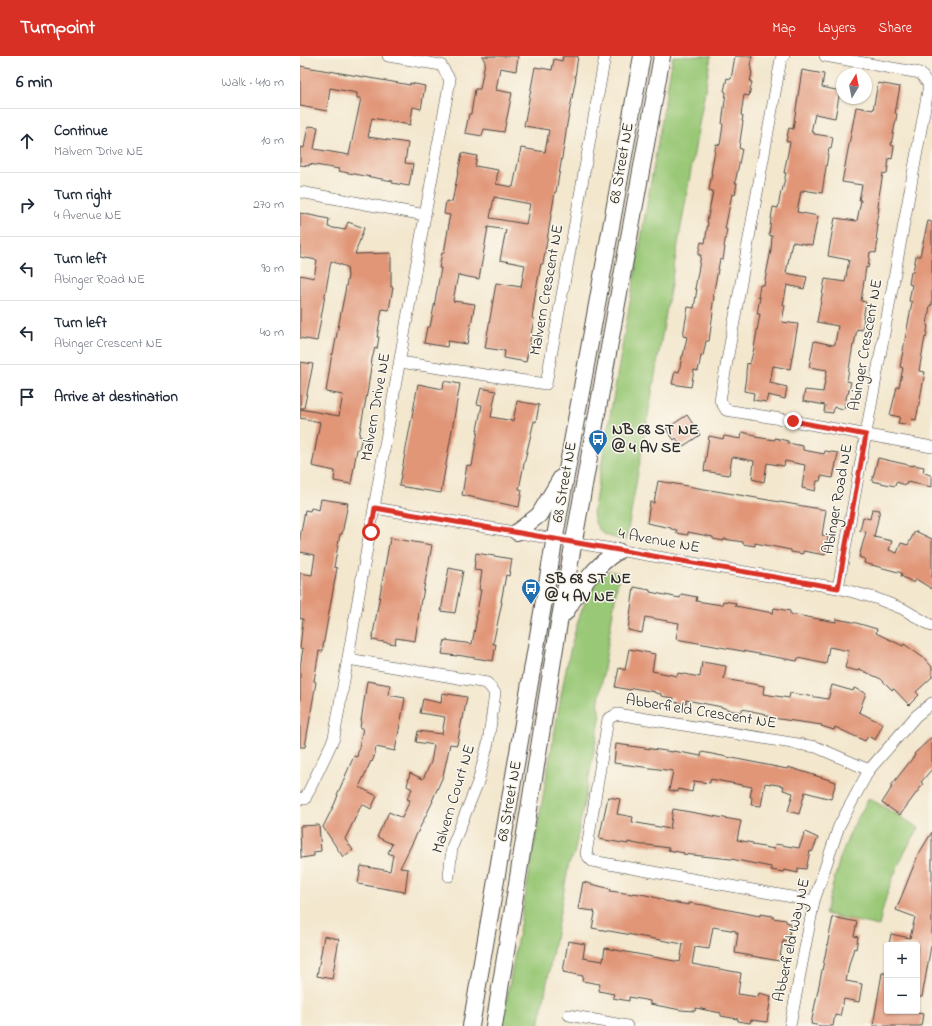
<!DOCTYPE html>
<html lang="en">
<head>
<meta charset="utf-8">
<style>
  :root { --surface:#fff; --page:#f2f2f3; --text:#1f2937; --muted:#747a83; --line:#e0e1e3; --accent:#d93025 }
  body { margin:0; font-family:"Indie Flower",sans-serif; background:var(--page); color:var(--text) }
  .controls { position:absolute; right:12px; bottom:12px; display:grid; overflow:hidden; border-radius:4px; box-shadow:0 1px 3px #0004 }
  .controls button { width:36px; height:36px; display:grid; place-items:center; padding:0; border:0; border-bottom:1px solid var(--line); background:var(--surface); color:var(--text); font:20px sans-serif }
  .compass { position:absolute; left:536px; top:12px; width:36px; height:36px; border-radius:50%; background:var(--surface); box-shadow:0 1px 3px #0004; rotate:10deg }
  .stop { position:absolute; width:12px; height:12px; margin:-9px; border:3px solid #d93025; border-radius:50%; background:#fff }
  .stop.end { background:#d93025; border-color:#fff; box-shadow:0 1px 4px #0008 }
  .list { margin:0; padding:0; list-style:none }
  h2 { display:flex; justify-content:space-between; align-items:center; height:52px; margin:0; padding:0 16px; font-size:17px }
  h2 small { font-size:13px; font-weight:400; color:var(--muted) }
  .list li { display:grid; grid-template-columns:26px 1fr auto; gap:12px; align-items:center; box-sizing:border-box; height:64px; padding:0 16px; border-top:1px solid var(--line) }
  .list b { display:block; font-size:15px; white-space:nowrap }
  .list p { margin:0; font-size:13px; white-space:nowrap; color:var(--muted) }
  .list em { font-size:13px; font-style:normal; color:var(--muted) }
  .icon { flex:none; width:22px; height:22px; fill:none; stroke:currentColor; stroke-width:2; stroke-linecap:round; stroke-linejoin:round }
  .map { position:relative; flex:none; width:632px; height:970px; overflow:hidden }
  header { display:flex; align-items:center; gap:24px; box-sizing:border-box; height:56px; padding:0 20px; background:var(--accent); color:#fff }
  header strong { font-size:19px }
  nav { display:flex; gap:22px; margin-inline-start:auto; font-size:14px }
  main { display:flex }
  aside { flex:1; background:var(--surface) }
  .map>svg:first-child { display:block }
</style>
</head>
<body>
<header>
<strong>Turnpoint</strong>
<nav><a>Map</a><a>Layers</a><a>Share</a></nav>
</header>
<main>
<aside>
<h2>6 min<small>Walk · 410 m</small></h2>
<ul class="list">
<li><svg class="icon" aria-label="ahead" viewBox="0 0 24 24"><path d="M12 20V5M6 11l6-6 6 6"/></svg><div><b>Continue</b><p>Malvern Drive NE</p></div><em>10 m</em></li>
<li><svg class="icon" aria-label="right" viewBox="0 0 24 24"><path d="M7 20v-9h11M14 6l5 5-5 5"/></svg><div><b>Turn right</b><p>4 Avenue NE</p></div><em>270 m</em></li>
<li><svg class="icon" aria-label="left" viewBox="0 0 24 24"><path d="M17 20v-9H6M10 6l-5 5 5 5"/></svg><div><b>Turn left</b><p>Abinger Road NE</p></div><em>90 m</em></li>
<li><svg class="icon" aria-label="left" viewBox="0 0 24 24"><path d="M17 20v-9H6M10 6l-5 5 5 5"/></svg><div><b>Turn left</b><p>Abinger Crescent NE</p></div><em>40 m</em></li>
<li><svg class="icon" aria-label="arrive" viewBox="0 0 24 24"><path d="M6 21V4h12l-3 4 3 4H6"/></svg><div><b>Arrive at destination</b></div></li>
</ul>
</aside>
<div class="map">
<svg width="632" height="970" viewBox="0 0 632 970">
  <rect width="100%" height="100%" fill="#fbf7ec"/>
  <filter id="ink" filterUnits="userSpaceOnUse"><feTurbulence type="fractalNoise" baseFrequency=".025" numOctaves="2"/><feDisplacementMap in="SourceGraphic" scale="8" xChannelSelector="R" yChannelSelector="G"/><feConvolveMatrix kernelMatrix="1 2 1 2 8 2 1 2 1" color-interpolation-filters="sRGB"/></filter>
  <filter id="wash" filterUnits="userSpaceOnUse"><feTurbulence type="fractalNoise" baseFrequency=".012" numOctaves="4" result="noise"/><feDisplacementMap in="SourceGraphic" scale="16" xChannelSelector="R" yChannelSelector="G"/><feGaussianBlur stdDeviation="0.9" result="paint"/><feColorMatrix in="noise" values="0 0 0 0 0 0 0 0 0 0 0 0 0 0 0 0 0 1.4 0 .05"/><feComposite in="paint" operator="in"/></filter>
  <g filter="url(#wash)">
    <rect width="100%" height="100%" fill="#f3e7ce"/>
    <path fill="#99c876" stroke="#627a50" d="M 373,0 L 411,0 L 326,485 C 307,480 296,479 293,457 Z
      M 310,515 L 319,517 L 298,651 L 301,659 L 274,799 L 269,807 L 239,970 L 202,970 L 260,645 C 266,613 278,541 302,519 C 304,517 308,516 310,515 Z
      M 569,742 L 619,772 C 599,803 586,833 579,870 L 525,858 L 540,802 L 552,772 Z"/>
    <g id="blocks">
      <path fill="#e19678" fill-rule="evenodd" d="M 182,0 L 218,0 L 216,15 L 200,12 L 196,34 L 212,37 L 204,76 L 184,73 L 182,80 L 165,77 L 169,58 L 171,58 L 175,33 L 180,33 L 185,6 Z
        M 263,0 L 278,0 L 275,21 L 276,21 L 267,68 L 264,90 L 256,136 L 255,136 L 243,208 L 241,208 L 236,234 L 232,262 L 234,263 L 226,306 L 204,302 L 205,295 L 185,292 L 196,227 L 221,231 L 225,209 L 200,204 L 206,174 L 188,171 L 179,223 L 158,219 L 153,245 L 175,248 L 167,288 L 148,285 L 147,291 L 124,287 L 127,271 L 130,271 L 135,245 L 141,212 L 139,212 L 142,197 L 144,197 L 149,168 L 148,168 L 150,159 L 144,158 L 146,145 L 152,146 L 162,97 L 177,100 L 175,110 L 198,114 L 196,128 L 213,131 L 221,92 L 245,96 L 249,74 L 224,70 L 235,11 L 252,14 L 254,3 L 262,5 ZM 194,141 L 230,148 L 226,168 L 190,162 Z
        M 435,0 L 452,0 L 450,10 L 451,11 L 451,15 L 452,16 L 450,26 L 452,26 L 449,40 L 444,39 L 441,59 L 443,60 L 442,65 L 443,65 L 439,92 L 442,93 L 435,127 L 437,127 L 435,139 L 432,138 L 425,173 L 427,173 L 424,191 L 425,191 L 423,204 L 420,203 L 415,229 L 413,240 L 414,240 L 412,255 L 413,256 L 409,285 L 406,285 L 403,300 L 401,300 L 398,315 L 394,314 L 391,331 L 372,328 L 375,315 L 379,316 L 382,300 L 383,300 L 387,281 L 383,280 L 388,251 L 394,252 L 397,233 L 395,233 L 401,199 L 398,199 L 401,186 L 405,187 L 408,166 L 407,166 L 413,135 L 409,134 L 412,117 L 411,117 L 416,88 L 420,89 L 423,69 L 422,68 L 426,36 L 424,35 L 427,22 L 431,23 Z
        M 0,10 L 110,29 L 110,27 L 125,30 L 121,53 L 113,51 L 110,69 L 72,62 L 68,81 L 108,87 L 105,107 L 113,108 L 109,130 L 92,127 L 93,125 L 38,115 L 39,113 L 9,108 L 9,110 L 0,109 L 0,91 L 4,92 L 8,70 L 18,71 L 14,93 L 49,99 L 61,42 L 57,42 L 57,37 L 30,32 L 27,55 L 0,50 Z
        M 502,14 L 524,18 L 522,31 L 540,35 L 535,62 L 515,58 L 511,76 L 514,76 L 514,78 L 533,81 L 531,93 L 529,92 L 522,137 L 503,134 L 503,136 L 501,135 L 497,156 L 518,160 L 512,189 L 492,186 L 486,217 L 507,221 L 504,233 L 487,229 L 483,249 L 485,249 L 482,266 L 498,268 L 490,313 L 473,310 L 470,327 L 487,331 L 485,343 L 468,339 L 466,346 L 453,344 L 454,337 L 444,335 L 446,320 L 446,316 L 447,307 L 450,308 L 454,292 L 460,258 L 457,258 L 460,241 L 458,241 L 460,229 L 464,229 L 471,194 L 472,180 L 469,179 L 471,163 L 473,151 L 478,152 L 481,135 L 482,136 L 486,117 L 484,117 L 490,86 L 486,85 L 489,72 L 493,73 Z
        M 578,27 L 600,31 L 595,57 L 597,58 L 591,89 L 594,90 L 592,103 L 589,102 L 587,118 L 583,117 L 579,140 L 578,152 L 579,152 L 576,168 L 578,169 L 576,184 L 578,185 L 576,197 L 570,196 L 568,212 L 566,211 L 561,245 L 566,246 L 563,262 L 564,262 L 562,274 L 557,273 L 554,289 L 553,289 L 547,325 L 551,326 L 548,338 L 547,338 L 544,353 L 534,351 L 533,357 L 524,356 L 525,349 L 503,345 L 505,334 L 523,336 L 527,314 L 509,311 L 514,285 L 533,289 L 535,288 L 538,270 L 517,266 L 525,223 L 545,226 L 549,204 L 528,200 L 532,177 L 535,162 L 557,165 L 561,144 L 559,144 L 562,129 L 542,126 L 556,51 L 573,54 Z
        M 0,157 L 29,163 L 28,171 L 45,174 L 48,166 L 64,172 L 55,198 L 91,197 L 91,231 L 93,231 L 89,254 L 82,253 L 77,281 L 79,281 L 77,293 L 75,292 L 72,303 L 68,332 L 59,380 L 62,381 L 59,393 L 57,393 L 51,428 L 34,425 L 35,415 L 12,410 L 20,366 L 0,362 L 0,353 L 39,360 L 43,339 L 26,336 L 32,297 L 33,298 L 48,220 L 47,211 L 31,205 L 17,285 L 0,282 L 0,219 L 14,222 L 17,204 L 0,201 Z
        M 628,165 L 632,166 L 632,249 L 630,249 L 627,270 L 628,270 L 626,282 L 625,281 L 619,315 L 625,316 L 616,364 L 612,363 L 611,369 L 598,367 L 600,361 L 590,359 L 597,331 L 599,331 L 603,312 L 600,311 L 612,246 L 609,245 L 612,229 L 609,228 L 611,216 L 613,216 L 616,200 L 620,200 Z
        M 0,306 L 13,308 L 4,352 L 0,352 Z
        M 144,325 L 160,328 L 141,437 L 99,430 L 118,328 L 143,333 Z
        M 181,332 L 196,335 L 191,361 L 213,365 L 217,345 L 239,349 L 236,366 L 234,365 L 224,408 L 219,433 L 222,434 L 219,451 L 162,439 L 167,409 L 172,410 L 178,374 L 177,374 L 182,349 L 177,348 Z
        M 387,359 L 400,379 L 382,391 L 376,382 L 374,384 L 366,373 Z
        M 442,376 L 455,379 L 455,381 L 475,384 L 475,382 L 488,385 L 488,387 L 503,390 L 503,394 L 524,398 L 525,395 L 538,397 L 533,422 L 521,420 L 520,425 L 517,425 L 515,435 L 502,432 L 505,409 L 485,405 L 484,410 L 467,407 L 464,426 L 452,423 L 454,405 L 434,401 L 432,401 L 429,419 L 404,415 L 409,380 L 423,383 L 424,380 L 441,383 Z
        M 578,402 L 613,410 L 613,409 L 624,411 L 623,416 L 632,420 L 632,431 L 607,426 L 606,429 L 596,426 L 595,430 L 572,425 Z
        M 358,425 L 526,454 L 522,479 L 528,480 L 525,499 L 503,495 L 503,498 L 491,496 L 491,494 L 455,487 L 455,490 L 443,488 L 443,486 L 424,483 L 424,485 L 413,483 L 413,481 L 388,476 L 388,479 L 376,477 L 377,474 L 371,473 L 371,472 L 347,467 L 350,446 L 354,447 Z
        M 21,443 L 48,447 L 42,478 L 40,478 L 34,511 L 37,512 L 22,596 L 19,595 L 14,625 L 16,626 L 5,691 L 0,691 L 0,611 L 3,593 L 0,592 L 3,563 L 0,562 L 0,517 L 12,519 L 15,499 L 0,496 L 0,482 L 5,454 L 10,455 L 11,452 L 19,454 Z
        M 572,453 L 580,454 L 574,481 L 592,485 L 589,494 L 597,497 L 601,487 L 608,489 L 615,475 L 632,483 L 632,533 L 616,523 L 614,527 L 601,520 L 602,517 L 564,507 L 565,503 L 559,501 L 566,476 L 560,475 L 563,461 L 570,463 Z
        M 90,482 L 132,489 L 122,543 L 121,543 L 115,585 L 96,582 L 95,588 L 72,584 Z
        M 176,497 L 212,503 L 209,520 L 206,519 L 201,546 L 202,546 L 193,588 L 196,588 L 193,605 L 157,599 L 157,600 L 142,598 L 145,584 L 172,588 L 177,561 L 176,561 L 181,534 L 179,534 L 182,515 L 174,514 Z
        M 149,512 L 163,515 L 155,557 L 141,555 Z
        M 334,531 L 350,534 L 350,536 L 380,542 L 381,538 L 397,541 L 396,545 L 422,549 L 423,545 L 436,547 L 435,550 L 473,557 L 474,552 L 490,555 L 490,558 L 536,566 L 536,563 L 553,566 L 577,573 L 576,577 L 603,590 L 604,588 L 625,603 L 632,611 L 632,621 L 616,636 L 619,639 L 609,649 L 594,633 L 592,634 L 581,623 L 559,613 L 558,615 L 545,612 L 549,595 L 529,591 L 526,608 L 498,602 L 497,605 L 376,583 L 379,567 L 345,561 L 342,577 L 328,574 Z
        M 329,593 L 355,598 L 352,615 L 377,620 L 378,617 L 400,621 L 402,606 L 426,610 L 424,623 L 464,630 L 463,638 L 489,642 L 490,637 L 528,643 L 532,629 L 553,635 L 554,632 L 566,637 L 559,656 L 583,668 L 575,684 L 568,680 L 565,685 L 535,671 L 534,674 L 521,670 L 522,669 L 472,662 L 472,661 L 465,659 L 466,658 L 442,653 L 441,656 L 428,654 L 428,653 L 417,650 L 386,644 L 386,648 L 373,646 L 374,642 L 361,640 L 361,638 L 355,637 L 355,636 L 333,632 L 330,634 L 315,631 L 319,612 L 325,614 Z
        M 67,625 L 90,629 L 88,639 L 105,642 L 104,648 L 95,695 L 76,691 L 74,701 L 72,706 L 71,705 L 59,731 L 77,740 L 71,753 L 62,748 L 45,783 L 53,794 L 43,801 L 23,771 L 35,747 L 38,739 L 37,739 L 54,700 L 57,701 L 63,672 L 60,672 Z
        M 142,637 L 167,641 L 163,663 L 162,663 L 157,689 L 150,688 L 143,720 L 132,745 L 133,745 L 100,812 L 108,813 L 105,836 L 58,828 L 61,810 L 90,815 L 93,799 L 88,797 L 92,788 L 77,781 L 89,756 L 102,762 L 110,744 L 107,743 L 112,733 L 107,730 L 110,717 L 123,723 L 131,706 L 134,689 L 116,686 L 118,675 L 142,678 L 145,661 L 120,657 L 123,643 L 141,647 Z
        M 632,681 L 632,713 L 621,726 L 623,728 L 600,759 L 582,747 L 592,731 L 590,731 L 615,699 L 614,698 Z
        M 316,688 L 373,696 L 373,695 L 401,700 L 402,696 L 487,713 L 488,711 L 536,726 L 531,743 L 505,736 L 499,758 L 488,755 L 493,737 L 483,734 L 484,730 L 465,727 L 461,750 L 451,749 L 452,741 L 450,741 L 452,731 L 410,723 L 410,727 L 394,725 L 392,736 L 378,733 L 378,736 L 369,734 L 373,715 L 314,707 Z
        M 308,741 L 320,743 L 317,758 L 333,761 L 332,766 L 370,773 L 373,753 L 441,765 L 437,784 L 453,787 L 453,789 L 474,793 L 475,788 L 499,792 L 505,776 L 518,782 L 512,796 L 510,795 L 506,813 L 498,812 L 498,817 L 484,814 L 483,816 L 471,814 L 471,811 L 431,803 L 383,798 L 384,797 L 368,794 L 369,792 L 347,789 L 342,789 L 328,786 L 328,788 L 299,783 Z
        M 19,769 L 21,795 L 14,796 L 14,800 L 1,802 L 0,770 Z
        M 632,776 L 632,890 L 631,890 L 622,941 L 617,941 L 617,889 L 589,889 L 591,878 L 610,882 L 615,861 L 596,854 L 618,799 Z
        M 283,826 L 311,833 L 310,835 L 332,838 L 333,837 L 346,839 L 361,843 L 365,845 L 389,849 L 389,847 L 404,849 L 460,860 L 460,858 L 473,860 L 473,862 L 486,864 L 486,866 L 491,868 L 488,886 L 483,885 L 479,905 L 435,897 L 438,877 L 436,877 L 436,875 L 413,871 L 409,893 L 395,891 L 392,908 L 441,917 L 438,938 L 458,941 L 459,937 L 471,940 L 467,966 L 451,964 L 450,967 L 438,965 L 438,963 L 421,960 L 421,957 L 396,952 L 395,955 L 381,954 L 350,948 L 350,945 L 329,941 L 329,945 L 313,942 L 314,938 L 299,935 L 300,928 L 282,925 L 283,920 L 263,916 L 268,885 L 285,888 L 283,902 L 303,905 L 305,892 L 380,906 L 383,888 L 292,872 L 295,858 L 294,855 L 278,853 Z
        M 533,861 L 557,866 L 554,880 L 558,881 L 556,893 L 554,892 L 549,909 L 546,925 L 562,928 L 559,946 L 544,943 L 540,960 L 535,959 L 533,970 L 521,970 L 511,968 Z
        M 24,880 L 39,883 L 32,923 L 17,920 Z
        M 582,917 L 587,917 L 587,955 L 606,955 L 623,958 L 621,970 L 573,970 Z"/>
    </g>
  </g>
  <g filter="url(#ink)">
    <use href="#blocks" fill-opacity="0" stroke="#494743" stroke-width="1"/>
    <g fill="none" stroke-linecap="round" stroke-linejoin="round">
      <defs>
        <path id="street" d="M 484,0 L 481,3 L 420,344 L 426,354 L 493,365 L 632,391
          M 525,0 L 620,17 L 629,29 L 538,532
          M 0,136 L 125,159
          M 100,306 L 246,328 L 305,0
          M 75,452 L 538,532 L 575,542 L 603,553 L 632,570
          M 48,603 L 187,627 L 195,637 L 188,687 L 178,726 L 152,791 L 149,820
          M 0,742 L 5,743 L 34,682 L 125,159 L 150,24 L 141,9 L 88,0
          M 514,845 L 292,805 L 286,798 L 308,663 L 317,658 L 516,691 L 569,714
          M 269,959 L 327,970
          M 490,970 L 514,845 L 539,770 L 569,714 L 616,660 L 632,647"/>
        <path id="secondary" d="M 217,476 L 239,459 L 261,422
          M 265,557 C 280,532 294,510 318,495
          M 171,970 L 257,469 L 342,0
          M 194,970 L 259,567 L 362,0"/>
      </defs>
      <use href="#street" stroke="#494743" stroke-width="12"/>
      <use href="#secondary" stroke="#494743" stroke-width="18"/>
      <use href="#street" stroke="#fff" stroke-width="11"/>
      <use href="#secondary" stroke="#fff" stroke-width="16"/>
    </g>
  </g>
  <g fill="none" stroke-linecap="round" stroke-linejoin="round" filter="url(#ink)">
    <path stroke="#d93025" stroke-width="5" d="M 71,476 L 75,452 L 538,532 L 566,379 L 493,365"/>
  </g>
  <defs>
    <symbol id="bus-pin" viewBox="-11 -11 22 30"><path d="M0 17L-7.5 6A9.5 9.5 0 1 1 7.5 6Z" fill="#1f6fb2" stroke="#fbf7ec"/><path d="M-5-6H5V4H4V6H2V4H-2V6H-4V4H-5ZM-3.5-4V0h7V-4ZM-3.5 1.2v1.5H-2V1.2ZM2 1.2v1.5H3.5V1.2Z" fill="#fff"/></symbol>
  </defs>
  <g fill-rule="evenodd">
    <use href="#bus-pin" x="287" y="372" width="22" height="30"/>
    <use href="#bus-pin" x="220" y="521" width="22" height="30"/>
  </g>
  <g text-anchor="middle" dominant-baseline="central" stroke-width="3" stroke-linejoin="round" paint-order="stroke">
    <g font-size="16" fill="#2b2b2b" stroke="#fbf7ec">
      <text transform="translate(322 107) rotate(-80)">68 Street NE</text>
      <text transform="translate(247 234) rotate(-80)">Malvern Crescent NE</text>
      <text transform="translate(566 289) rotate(-80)">Abinger Crescent NE</text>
      <text transform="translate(76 351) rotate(-80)">Malvern Drive NE</text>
      <text transform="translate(265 426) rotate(-80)">68 Street NE</text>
      <text transform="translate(538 443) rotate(-80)">Abinger Road NE</text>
      <text transform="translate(359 485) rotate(10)">4 Avenue NE</text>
      <text transform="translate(401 656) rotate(9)">Abberfield Crescent NE</text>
      <text transform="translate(154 743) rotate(-73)">Malvern Court NE</text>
      <text transform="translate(210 745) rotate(-80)">68 Street NE</text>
      <text transform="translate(492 884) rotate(-78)">Abberfield Way NE</text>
    </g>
    <g font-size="16" font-weight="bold" fill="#2b2b2b" stroke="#fbf7ec" text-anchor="start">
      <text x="312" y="374">NB 68 ST NE<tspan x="312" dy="18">@ 4 AV SE</tspan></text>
      <text x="245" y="523">SB 68 ST NE<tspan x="245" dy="18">@ 4 AV NE</tspan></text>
    </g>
  </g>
</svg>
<div class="controls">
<button>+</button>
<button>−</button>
</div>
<svg class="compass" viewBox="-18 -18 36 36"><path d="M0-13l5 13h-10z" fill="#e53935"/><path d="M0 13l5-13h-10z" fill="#747a83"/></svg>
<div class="stop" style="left:71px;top:476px"></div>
<div class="stop end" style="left:493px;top:365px"></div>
</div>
</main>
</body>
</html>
